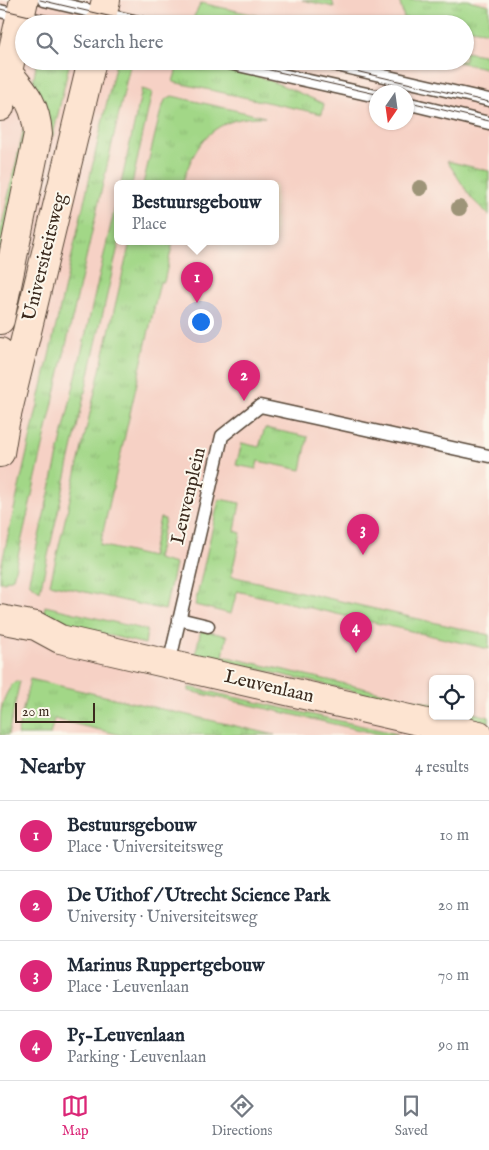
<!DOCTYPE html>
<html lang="en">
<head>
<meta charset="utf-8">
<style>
  :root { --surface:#fff; --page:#f2f2f3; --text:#1f2937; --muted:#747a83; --line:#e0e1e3; --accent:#db2777 }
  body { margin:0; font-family:"IM FELL English",serif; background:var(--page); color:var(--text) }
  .controls { position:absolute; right:15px; bottom:15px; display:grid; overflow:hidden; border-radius:8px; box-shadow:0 1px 4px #0004 }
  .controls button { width:45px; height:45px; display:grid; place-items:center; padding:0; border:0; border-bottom:1px solid var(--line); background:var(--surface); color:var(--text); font:25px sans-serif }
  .compass { position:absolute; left:369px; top:85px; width:45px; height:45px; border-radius:50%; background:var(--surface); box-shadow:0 1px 4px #0004; rotate:193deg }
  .scale { position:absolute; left:15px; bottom:12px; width:80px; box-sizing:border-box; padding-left:5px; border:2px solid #3b2a1e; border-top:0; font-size:14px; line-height:18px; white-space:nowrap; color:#3b2a1e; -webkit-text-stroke:4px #fbf7ec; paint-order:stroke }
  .you { position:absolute; left:200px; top:321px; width:18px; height:18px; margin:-12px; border:4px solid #fff; border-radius:50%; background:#1a73e8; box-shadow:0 0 0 8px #1a73e833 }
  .badge { display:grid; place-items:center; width:32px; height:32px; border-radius:50%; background:var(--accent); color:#fff; font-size:16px; font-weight:700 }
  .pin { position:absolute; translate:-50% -41px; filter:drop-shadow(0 1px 2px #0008) }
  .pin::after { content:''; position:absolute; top:26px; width:18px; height:15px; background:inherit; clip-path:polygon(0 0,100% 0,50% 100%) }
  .popup { position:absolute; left:114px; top:180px; width:165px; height:65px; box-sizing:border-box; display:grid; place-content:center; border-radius:8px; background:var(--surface); filter:drop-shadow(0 1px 4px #0005); font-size:16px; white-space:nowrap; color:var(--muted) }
  .popup b { font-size:19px; color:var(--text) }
  .popup::after { content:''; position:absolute; left:50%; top:100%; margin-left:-10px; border:10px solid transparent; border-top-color:var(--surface) }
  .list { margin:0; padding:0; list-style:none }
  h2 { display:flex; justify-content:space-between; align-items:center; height:65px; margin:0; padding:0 20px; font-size:21px }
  h2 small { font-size:16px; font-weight:400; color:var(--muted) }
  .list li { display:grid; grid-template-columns:32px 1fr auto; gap:15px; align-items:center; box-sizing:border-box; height:70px; padding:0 20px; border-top:1px solid var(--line) }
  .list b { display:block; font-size:19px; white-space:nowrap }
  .list p { margin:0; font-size:16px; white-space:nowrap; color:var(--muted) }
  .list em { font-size:16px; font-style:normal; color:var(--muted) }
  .icon { flex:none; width:28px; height:28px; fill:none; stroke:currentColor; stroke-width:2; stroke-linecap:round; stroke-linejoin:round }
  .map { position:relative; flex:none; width:489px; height:735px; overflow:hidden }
  .search { position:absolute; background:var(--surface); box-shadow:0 1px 4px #0004; left:15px; right:15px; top:15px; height:55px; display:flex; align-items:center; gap:12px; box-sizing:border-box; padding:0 18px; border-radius:28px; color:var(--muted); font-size:19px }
  .sheet { height:345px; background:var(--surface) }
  nav { display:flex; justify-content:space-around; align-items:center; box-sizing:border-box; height:70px; border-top:1px solid var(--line); background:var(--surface); font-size:14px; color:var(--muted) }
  nav a { display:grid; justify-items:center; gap:2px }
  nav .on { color:var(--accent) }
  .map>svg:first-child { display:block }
</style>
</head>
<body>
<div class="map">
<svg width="489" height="735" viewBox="0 0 489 735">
  <defs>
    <pattern id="grass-tufts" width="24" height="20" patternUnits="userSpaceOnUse" patternTransform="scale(1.25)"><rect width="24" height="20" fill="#a2d787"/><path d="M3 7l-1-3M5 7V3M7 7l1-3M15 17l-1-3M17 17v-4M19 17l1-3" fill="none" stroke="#8cb974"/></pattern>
  </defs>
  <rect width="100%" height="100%" fill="#fbf7ec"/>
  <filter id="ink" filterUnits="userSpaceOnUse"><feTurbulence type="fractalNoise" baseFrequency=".02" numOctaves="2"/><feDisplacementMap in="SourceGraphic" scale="10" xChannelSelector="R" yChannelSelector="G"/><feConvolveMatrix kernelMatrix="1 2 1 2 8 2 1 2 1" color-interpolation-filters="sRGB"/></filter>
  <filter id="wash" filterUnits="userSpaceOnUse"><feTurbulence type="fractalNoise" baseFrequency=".0096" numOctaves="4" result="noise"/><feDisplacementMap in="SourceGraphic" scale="20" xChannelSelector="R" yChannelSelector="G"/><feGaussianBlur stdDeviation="1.12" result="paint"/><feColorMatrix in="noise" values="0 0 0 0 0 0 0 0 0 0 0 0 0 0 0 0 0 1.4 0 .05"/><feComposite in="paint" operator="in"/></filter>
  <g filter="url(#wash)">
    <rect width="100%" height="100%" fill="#f5e2c7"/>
    <path fill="#f6d1c5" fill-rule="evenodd" d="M 0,0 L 489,0 L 489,735 L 0,735 ZM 24,24 L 465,24 L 465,61 L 24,61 ZM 376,92 L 406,92 L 406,122 L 376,122 ZM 118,184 L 276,184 L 276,242 L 118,242 ZM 433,679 L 470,679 L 470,716 L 433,716 Z"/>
    <path fill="url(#grass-tufts)" stroke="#6e8052" d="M 302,0 L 332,0 L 334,7 Z
      M 399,0 L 468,0 L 489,5 L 489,32 L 465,28 L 465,24 L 437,24 L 404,18 Z
      M 201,3 L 296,24 L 190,24 Z
      M 465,52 L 489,56 L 489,69 L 453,61 L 465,61 Z
      M 37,61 L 70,61 L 53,136 L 46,135 L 33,82 Z
      M 179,61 C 232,61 277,83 324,104 L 322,114 L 173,82 Z
      M 116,62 L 130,65 L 13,578 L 4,582 L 0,582 L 0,571 Z
      M 142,89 L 152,92 L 132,184 L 121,184 Z
      M 172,96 L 265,117 C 215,116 196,140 182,184 L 143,184 L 160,114 L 165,100 Z
      M 25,123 L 27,124 L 0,281 L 0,233 Z
      M 447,161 L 489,171 L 489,215 L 472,199 Z
      M 118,194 L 119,242 L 40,591 L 30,584 L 29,580 Z
      M 130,242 L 173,242 L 164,282 L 160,282 L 100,545 L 151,557 L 160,518 L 165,519 L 157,559 L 175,564 L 165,610 L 50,584 Z
      M 265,428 L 308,437 L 301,470 L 258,461 L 256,469 L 236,465 L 242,443 L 259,447 Z
      M 219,499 L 240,503 L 235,531 L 241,533 L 231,576 L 489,635 L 489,649 L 237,591 L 231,614 L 195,605 Z
      M 45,606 L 147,630 L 145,644 L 42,619 Z
      M 201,630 L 227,636 L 223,656 L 433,704 L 433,709 L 195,655 Z
      M 30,679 L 275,735 L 121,735 L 54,719 L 50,735 L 17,735 Z
      M 20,681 L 8,735 L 0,735 C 0,712 0,701 14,682 Z
      M 189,687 L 398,734 L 382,735 L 189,691 Z
      M 470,712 L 489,717 L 489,722 L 463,716 L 470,716 Z"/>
  </g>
  <g filter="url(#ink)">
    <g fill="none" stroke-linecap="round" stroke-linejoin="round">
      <defs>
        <path id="lane" d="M 44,0 L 146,24
          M 0,11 L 54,24
          M 220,61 L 376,96
          M 319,61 L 489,100
          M 406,103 L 489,123
          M 179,619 L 208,626
          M 169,664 L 222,436 L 260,406 L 489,456"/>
        <path id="secondary" d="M 100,24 L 106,0
          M 0,107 L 24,0
          M 0,320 L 38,134 C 36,105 26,94 8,73
          M 0,352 L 3,394
          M 0,453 L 5,423 L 92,61
          M 0,619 L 36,626 L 60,639 L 479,735"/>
      </defs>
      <use href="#lane" stroke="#574637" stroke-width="15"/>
      <use href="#secondary" stroke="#574637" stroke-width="30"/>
      <use href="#lane" stroke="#fff" stroke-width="12"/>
      <use href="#secondary" stroke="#fde4d1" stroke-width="28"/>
      <path stroke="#3b2a1e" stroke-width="1" d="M 40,0 L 142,24
        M 0,9 L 63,24
        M 230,61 L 376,94
        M 312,61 L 489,102
        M 406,101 L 489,121"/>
    </g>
    <g fill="#9d9478">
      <circle cx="420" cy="188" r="8"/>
      <circle cx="459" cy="208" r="8"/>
    </g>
  </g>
  <g text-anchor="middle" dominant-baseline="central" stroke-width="4" stroke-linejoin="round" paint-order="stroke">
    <g font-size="19" fill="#3b2a1e" stroke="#fbf7ec">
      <text transform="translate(45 257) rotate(-76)">Universiteitsweg</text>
      <text transform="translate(189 496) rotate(-77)">Leuvenplein</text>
      <text transform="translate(269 687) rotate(13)">Leuvenlaan</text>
    </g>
  </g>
</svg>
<div class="controls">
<button><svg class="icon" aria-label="locate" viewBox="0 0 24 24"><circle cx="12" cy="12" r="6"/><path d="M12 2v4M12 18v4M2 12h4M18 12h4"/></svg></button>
</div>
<svg class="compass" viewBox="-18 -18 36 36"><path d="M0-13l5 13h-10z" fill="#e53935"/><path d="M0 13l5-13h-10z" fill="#747a83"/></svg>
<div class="scale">20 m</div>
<div class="you"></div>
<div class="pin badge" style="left:197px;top:303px">1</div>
<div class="popup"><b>Bestuursgebouw</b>Place</div>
<div class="pin badge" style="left:244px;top:401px">2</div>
<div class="pin badge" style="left:363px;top:555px">3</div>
<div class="pin badge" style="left:356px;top:653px">4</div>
<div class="search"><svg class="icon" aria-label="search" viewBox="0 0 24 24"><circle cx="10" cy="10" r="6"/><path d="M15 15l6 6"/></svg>Search here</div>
</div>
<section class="sheet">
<h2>Nearby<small>4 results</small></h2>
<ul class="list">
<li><span class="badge">1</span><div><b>Bestuursgebouw</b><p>Place · Universiteitsweg</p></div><em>10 m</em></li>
<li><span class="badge">2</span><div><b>De Uithof / Utrecht Science Park</b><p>University · Universiteitsweg</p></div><em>20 m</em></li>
<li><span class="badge">3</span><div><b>Marinus Ruppertgebouw</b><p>Place · Leuvenlaan</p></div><em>70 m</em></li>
<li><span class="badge">4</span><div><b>P5-Leuvenlaan</b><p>Parking · Leuvenlaan</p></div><em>90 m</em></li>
</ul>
</section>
<nav>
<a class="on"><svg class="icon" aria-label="map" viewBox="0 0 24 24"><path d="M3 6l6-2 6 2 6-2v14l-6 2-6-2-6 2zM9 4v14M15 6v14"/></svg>Map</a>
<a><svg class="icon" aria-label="directions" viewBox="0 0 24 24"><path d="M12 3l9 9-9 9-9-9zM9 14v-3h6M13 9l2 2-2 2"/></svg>Directions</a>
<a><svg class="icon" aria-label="saved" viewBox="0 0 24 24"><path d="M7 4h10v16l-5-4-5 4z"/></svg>Saved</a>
</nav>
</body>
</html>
